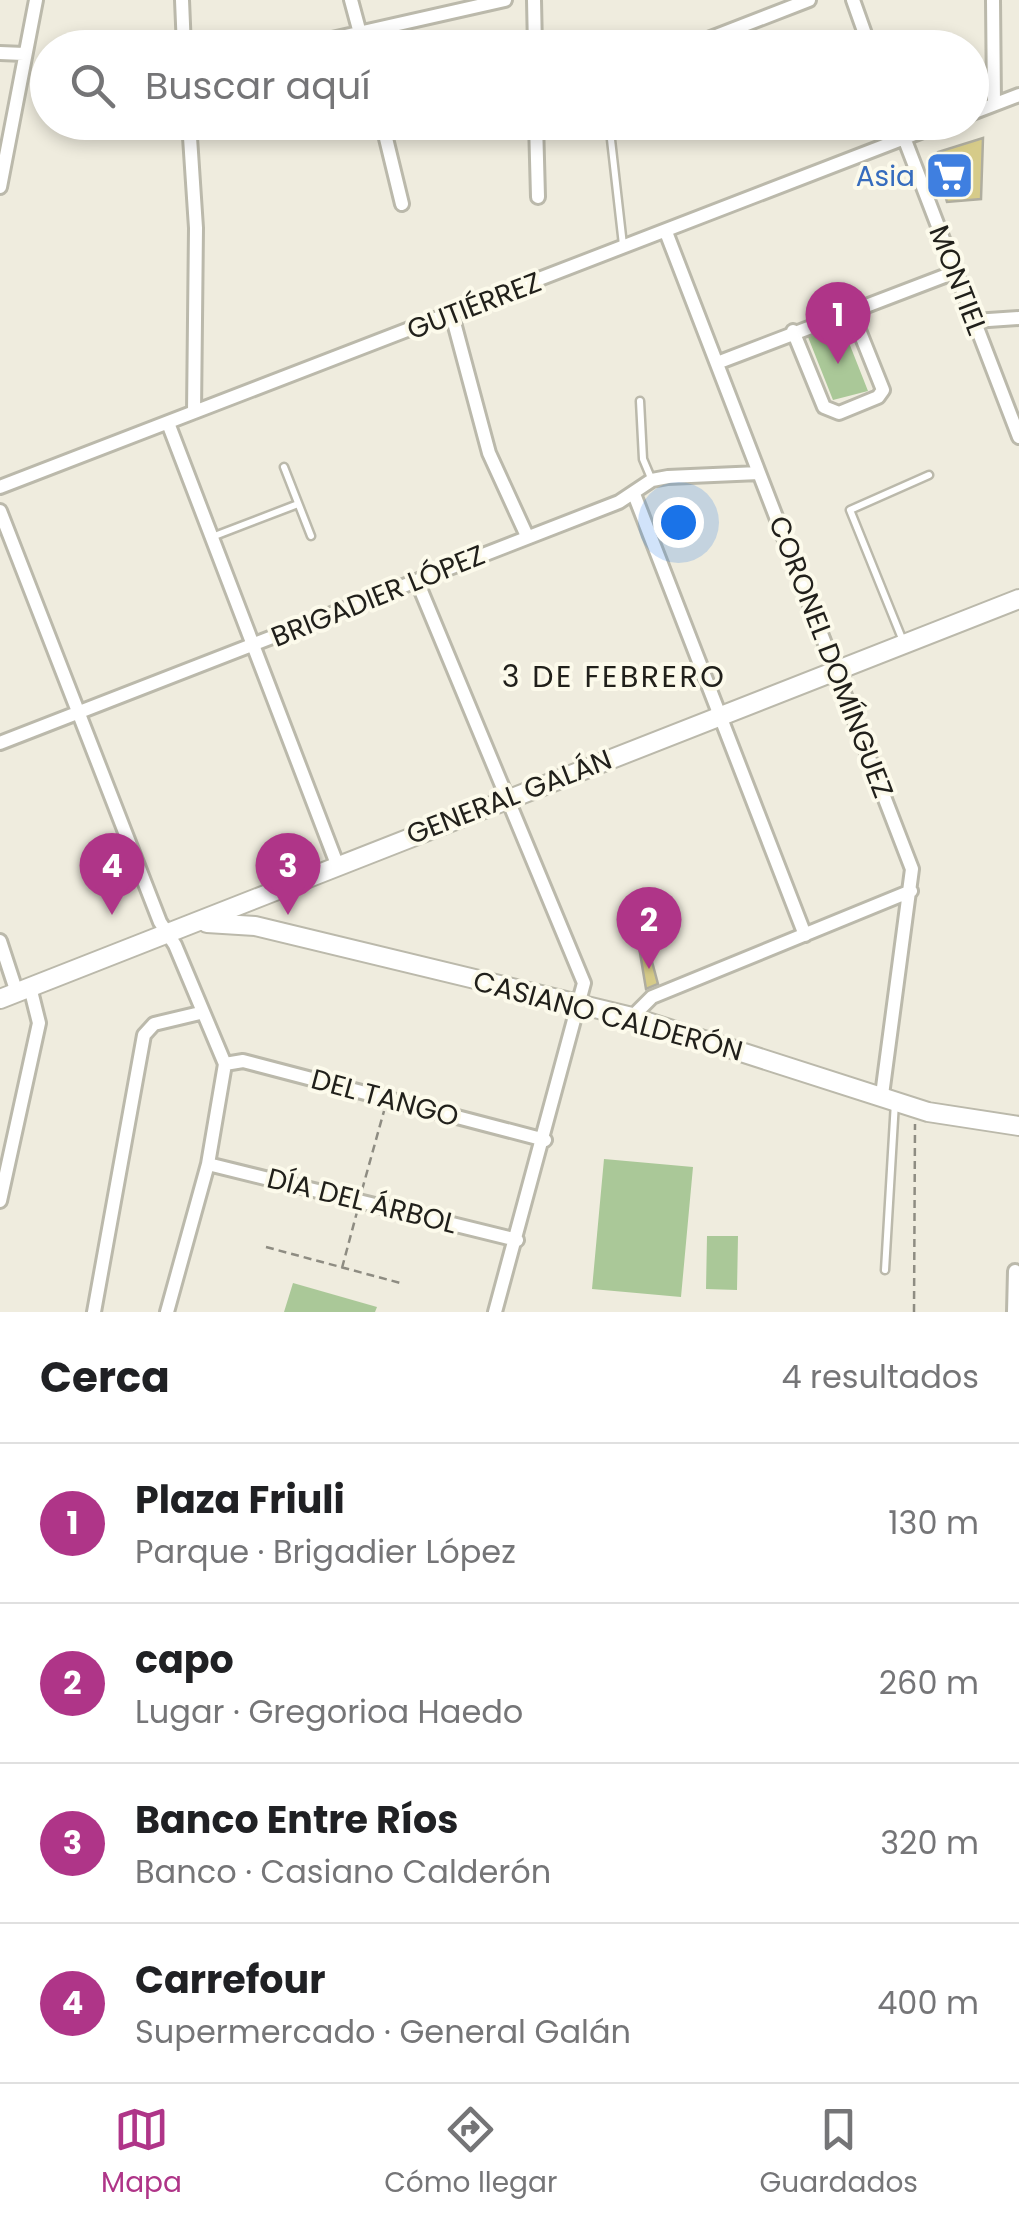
<!DOCTYPE html>
<html lang="es">
<head>
<meta charset="utf-8">
<style>
  :root { --surface:#fff; --page:#f2f2f2; --text:#202124; --muted:#757577; --line:#e0e0e0; --accent:#af3588 }
  body { margin:0; font-family:Poppins,sans-serif; background:var(--page); color:var(--text) }
  .you { position:absolute; left:678px; top:522px; width:35px; height:35px; margin:-25px; border:8px solid #fff; border-radius:50%; background:#1a73e8; box-shadow:0 0 0 15px #1a73e833 }
  .badge { display:grid; place-items:center; width:65px; height:65px; border-radius:50%; background:var(--accent); color:#fff; font-size:32px; font-weight:700 }
  .pin { position:absolute; translate:-50% -82px; filter:drop-shadow(0 2px 5px #0008) }
  .pin::after { content:''; position:absolute; top:52px; width:35px; height:30px; background:inherit; clip-path:polygon(0 0,100% 0,50% 100%) }
  .list { margin:0; padding:0; list-style:none }
  h2 { display:flex; justify-content:space-between; align-items:center; height:130px; margin:0; padding:0 40px; font-size:42px }
  h2 small { font-size:32px; font-weight:400; color:var(--muted) }
  .list li { display:grid; grid-template-columns:65px 1fr auto; gap:30px; align-items:center; box-sizing:border-box; height:160px; padding:0 40px; border-top:2px solid var(--line) }
  .list b { display:block; font-size:38px; white-space:nowrap }
  .list p { margin:0; font-size:32px; white-space:nowrap; color:var(--muted) }
  .list em { font-size:32px; font-style:normal; color:var(--muted) }
  .icon { flex:none; width:55px; height:55px; fill:none; stroke:currentColor; stroke-width:2; stroke-linecap:round; stroke-linejoin:round }
  .map { position:relative; flex:none; width:1019px; height:1312px; overflow:hidden }
  .search { position:absolute; background:var(--surface); box-shadow:0 5px 15px #0003; left:30px; right:30px; top:30px; height:110px; display:flex; align-items:center; gap:25px; box-sizing:border-box; padding:0 35px; border-radius:55px; color:var(--muted); font-size:38px }
  .sheet { height:770px; background:var(--surface) }
  nav { display:flex; justify-content:space-around; align-items:center; box-sizing:border-box; height:140px; border-top:2px solid var(--line); background:var(--surface); font-size:28px; color:var(--muted) }
  nav a { display:grid; justify-items:center; gap:5px }
  nav .on { color:var(--accent) }
  .map>svg:first-child { display:block }
</style>
</head>
<body>
<div class="map">
<svg width="1019" height="1312" viewBox="0 0 1019 1312">
  <rect width="100%" height="100%" fill="#efecde"/>
  <path fill="#aac898" d="M 842,325 L 868,391 L 833,400 L 808,337 Z
    M 604,1159 L 693,1167 L 681,1297 L 592,1289 Z
    M 707,1236 L 738,1236 L 737,1290 L 706,1289 Z
    M 293,1283 L 377,1307 L 375,1312 L 284,1312 Z"/>
  <path fill="#d6cb89" stroke="#afad9f" stroke-width="2.5" d="M 983,138 L 981,199 L 947,202 L 934,158 L 938,152 Z
    M 643,928 L 658,984 L 646,989 L 636,929 Z"/>
  <g fill="none" stroke-linecap="round" stroke-linejoin="round">
    <defs>
      <path id="lane" d="M 609,122 L 623,245
        M 640,401 L 643,459 L 651,478
        M 284,467 L 311,536
        M 212,537 L 298,504
        M 903,641 L 850,510 L 929,475
        M 885,1270 L 895,1102"/>
      <path id="street" d="M 182,0 L 184,48
        M 351,0 L 364,48
        M 534,0 L 535,48
        M 853,0 L 870,48
        M 993,0 L 994,104
        M 292,48 L 505,0
        M 685,48 L 809,0
        M 0,53 L 24,54
        M 972,113 L 1019,95
        M 189,122 L 196,228 L 194,412
        M 382,122 L 402,204
        M 536,122 L 538,197
        M 898,122 L 1019,437
        M 0,187 L 36,0
        M 666,232 L 912,869 L 882,1095
        M 452,315 L 489,453 L 527,536
        M 974,321 L 1019,318
        M 793,331 L 824,407 L 839,413 L 878,397 L 883,390 L 851,310
        M 717,363 L 955,272
        M 168,423 L 337,864
        M 0,487 L 946,122
        M 634,494 L 805,935
        M 0,511 L 160,922 L 175,945 L 225,1064 L 208,1164 L 167,1312
        M 417,581 L 584,983 L 495,1312
        M 0,743 L 619,502 L 652,480 L 668,477 L 759,473
        M 0,941 L 17,993
        M 632,1017 L 652,997 L 911,891
        M 225,1064 L 243,1061 L 545,1140
        M 208,1164 L 517,1240
        M 0,1201 L 39,1023 L 30,987
        M 94,1312 L 144,1035 L 154,1024 L 200,1013
        M 1014,1312 L 1015,1271"/>
      <path id="secondary" d="M 207,923 L 255,926 L 632,1017 L 928,1112 L 1019,1126
        M 0,999 L 1019,599"/>
    </defs>
    <use href="#lane" stroke="#bbb9ab" stroke-width="11"/>
    <use href="#street" stroke="#bbb9ab" stroke-width="18"/>
    <use href="#secondary" stroke="#bbb9ab" stroke-width="22"/>
    <path stroke="#8e8c82" stroke-width="2.5" stroke-dasharray="8 5" stroke-linecap="butt" d="M 362,1190 L 384,1111
      M 266,1247 L 404,1284
      M 342,1268 L 357,1212
      M 914,1312 L 915,1124"/>
    <use href="#lane" stroke="#fff" stroke-width="6"/>
    <use href="#street" stroke="#fff" stroke-width="12"/>
    <use href="#secondary" stroke="#fff" stroke-width="18"/>
  </g>
  <defs>
    <symbol id="supermarket-square" viewBox="-11 -11 22 22"><rect x="-9" y="-9" width="18" height="18" rx="4" fill="#3f7fe0" stroke="#fcfaeb"/><path d="M-6-5.5h2.5l.6 2H6L4.5 2H-2.5L-4.4-4H-6ZM-1.5 3.2a1.3 1.3 0 1 0 .1 0ZM3 3.2a1.3 1.3 0 1 0 .1 0Z" fill="#fff"/></symbol>
  </defs>
  <g fill-rule="evenodd">
    <use href="#supermarket-square" x="922" y="148" width="55" height="55"/>
  </g>
  <g text-anchor="middle" dominant-baseline="central" stroke-width="8" stroke-linejoin="round" paint-order="stroke">
    <g font-size="28" fill="#366cbe" stroke="#fcfaeb" text-anchor="end">
      <text x="915" y="176">Asia</text>
    </g>
    <g font-size="28" fill="#21201b" stroke="#fcfaeb">
      <text transform="translate(958 280) rotate(69)">MONTIEL</text>
      <text transform="translate(474 306) rotate(-21)">GUTIÉRREZ</text>
      <text transform="translate(378 596) rotate(-22)">BRIGADIER LÓPEZ</text>
      <text transform="translate(831 657) rotate(69)">CORONEL DOMÍNGUEZ</text>
      <text transform="translate(509 797) rotate(-21)">GENERAL GALÁN</text>
      <text transform="translate(608 1016) rotate(15)">CASIANO CALDERÓN</text>
      <text transform="translate(385 1098) rotate(15)">DEL TANGO</text>
      <text transform="translate(362 1201) rotate(14)">DÍA DEL ÁRBOL</text>
    </g>
    <g font-size="30" letter-spacing="2.5" fill="#21201b" stroke="#fcfaeb">
      <text x="614" y="676">3 DE FEBRERO</text>
    </g>
  </g>
</svg>
<div class="you"></div>
<div class="pin badge" style="left:838px;top:364px">1</div>
<div class="pin badge" style="left:649px;top:969px">2</div>
<div class="pin badge" style="left:288px;top:915px">3</div>
<div class="pin badge" style="left:112px;top:915px">4</div>
<div class="search"><svg class="icon" aria-label="search" viewBox="0 0 24 24"><circle cx="10" cy="10" r="6"/><path d="M15 15l6 6"/></svg>Buscar aquí</div>
</div>
<section class="sheet">
<h2>Cerca<small>4 resultados</small></h2>
<ul class="list">
<li><span class="badge">1</span><div><b>Plaza Friuli</b><p>Parque · Brigadier López</p></div><em>130 m</em></li>
<li><span class="badge">2</span><div><b>capo</b><p>Lugar · Gregorioa Haedo</p></div><em>260 m</em></li>
<li><span class="badge">3</span><div><b>Banco Entre Ríos</b><p>Banco · Casiano Calderón</p></div><em>320 m</em></li>
<li><span class="badge">4</span><div><b>Carrefour</b><p>Supermercado · General Galán</p></div><em>400 m</em></li>
</ul>
</section>
<nav>
<a class="on"><svg class="icon" aria-label="map" viewBox="0 0 24 24"><path d="M3 6l6-2 6 2 6-2v14l-6 2-6-2-6 2zM9 4v14M15 6v14"/></svg>Mapa</a>
<a><svg class="icon" aria-label="directions" viewBox="0 0 24 24"><path d="M12 3l9 9-9 9-9-9zM9 14v-3h6M13 9l2 2-2 2"/></svg>Cómo llegar</a>
<a><svg class="icon" aria-label="saved" viewBox="0 0 24 24"><path d="M7 4h10v16l-5-4-5 4z"/></svg>Guardados</a>
</nav>
</body>
</html>
